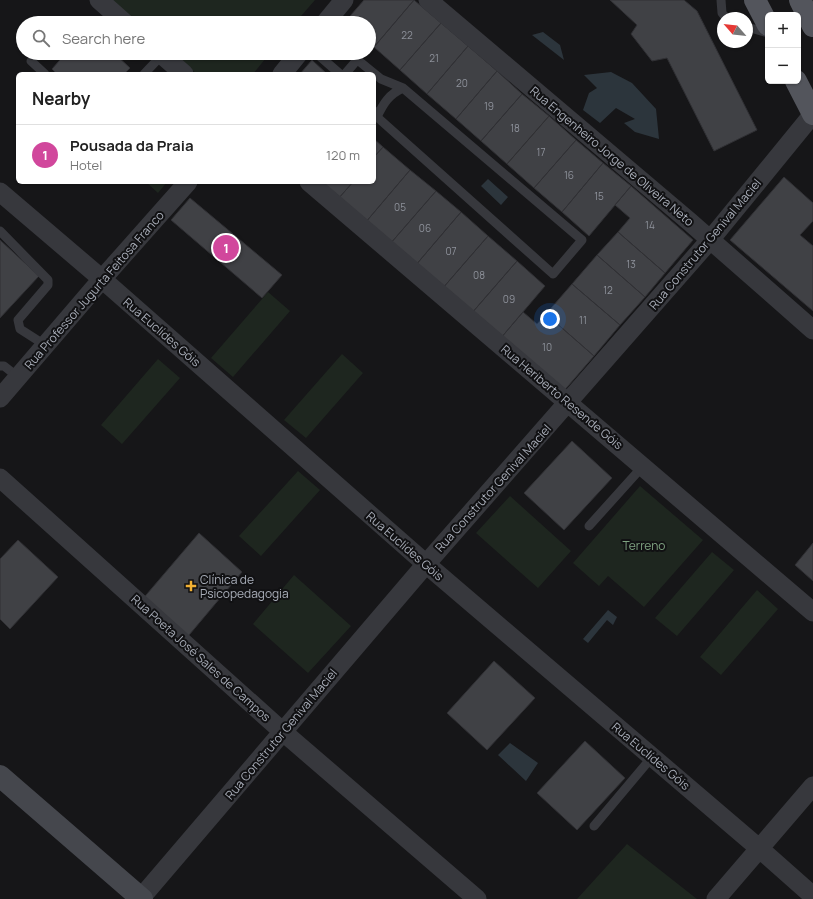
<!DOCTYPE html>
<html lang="en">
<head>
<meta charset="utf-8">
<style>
  :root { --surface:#fff; --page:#f6f6f6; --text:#222; --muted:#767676; --line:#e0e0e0; --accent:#80622a }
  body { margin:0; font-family:Manrope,sans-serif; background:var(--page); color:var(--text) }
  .controls { position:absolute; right:12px; top:12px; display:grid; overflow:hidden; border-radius:6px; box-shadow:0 1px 3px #0004 }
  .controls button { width:36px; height:36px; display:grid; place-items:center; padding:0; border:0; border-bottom:1px solid var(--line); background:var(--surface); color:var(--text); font:20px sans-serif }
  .compass { position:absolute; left:717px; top:12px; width:36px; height:36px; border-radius:50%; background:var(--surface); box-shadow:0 1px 3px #0004; rotate:298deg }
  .you { position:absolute; left:550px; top:319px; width:14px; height:14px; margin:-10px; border:3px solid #fff; border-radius:50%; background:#1a73e8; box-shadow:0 0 0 6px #1a73e833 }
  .badge { display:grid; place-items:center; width:26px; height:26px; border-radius:50%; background:var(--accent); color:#fff; font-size:13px; font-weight:700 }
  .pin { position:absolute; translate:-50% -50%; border:2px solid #fff; box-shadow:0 1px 4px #0006 }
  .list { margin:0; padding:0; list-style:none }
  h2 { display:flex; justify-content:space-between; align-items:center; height:52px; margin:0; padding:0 16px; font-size:17px }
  h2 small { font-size:13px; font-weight:400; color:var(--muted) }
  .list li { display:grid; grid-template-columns:26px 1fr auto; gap:12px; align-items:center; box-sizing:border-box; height:60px; padding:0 16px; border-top:1px solid var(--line) }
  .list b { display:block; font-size:15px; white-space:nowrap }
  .list p { margin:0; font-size:13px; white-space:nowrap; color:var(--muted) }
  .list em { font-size:13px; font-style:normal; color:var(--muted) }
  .icon { flex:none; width:22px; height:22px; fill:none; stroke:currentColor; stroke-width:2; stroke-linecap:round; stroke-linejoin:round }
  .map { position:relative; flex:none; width:813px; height:899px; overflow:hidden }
  .search { position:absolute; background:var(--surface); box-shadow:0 1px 3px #0004; left:16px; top:16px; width:360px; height:44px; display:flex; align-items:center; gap:10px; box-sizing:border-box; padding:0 14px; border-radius:22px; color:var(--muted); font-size:15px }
  .panel { position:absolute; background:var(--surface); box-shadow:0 1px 3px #0004; left:16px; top:72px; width:360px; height:112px; border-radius:6px }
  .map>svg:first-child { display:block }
</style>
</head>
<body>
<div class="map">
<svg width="813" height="899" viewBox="0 0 813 899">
  <rect width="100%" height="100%" fill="#161618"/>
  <path fill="#1e261f" d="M 109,0 L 315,0 L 295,23 L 137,23 Z
    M 172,53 L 270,53 L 253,74 L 197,74 Z
    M 146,182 L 167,182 L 158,193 Z
    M 268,292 L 290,311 L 233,377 L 211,358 Z
    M 342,354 L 363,373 L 306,438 L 284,420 Z
    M 158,359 L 180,378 L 122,444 L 101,425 Z
    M 298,471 L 320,490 L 261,556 L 239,536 Z
    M 640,486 L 703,540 L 644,607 L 608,576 L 599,586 L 573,563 Z
    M 510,496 L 571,551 L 538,588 L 476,533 Z
    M 712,552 L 734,570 L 677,636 L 655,618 Z
    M 294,575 L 351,626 L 308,673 L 253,624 Z
    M 757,590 L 778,609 L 721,675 L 700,657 Z
    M 627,844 L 697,899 L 577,899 Z"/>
  <path fill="#2c353c" d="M 543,32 L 560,45 L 564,60 L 532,35 Z
    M 611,72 L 632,83 L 656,109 L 659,139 L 635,132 L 624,123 L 635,119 L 616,108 L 600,123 L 583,110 L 589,93 L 597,88 L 584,75 Z
    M 488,179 L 508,197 L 501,205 L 481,186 Z
    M 608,610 L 617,617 L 613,625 L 607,620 L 588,643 L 583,639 Z
    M 510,743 L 538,763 L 526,781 L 498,755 Z"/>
  <path fill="#404145" stroke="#303034" d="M 364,0 L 414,0 L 374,47 L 369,43 L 369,23 L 344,23 Z
    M 414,0 L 441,23 L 400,70 L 374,47 Z
    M 610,0 L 684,0 L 697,11 L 757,130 L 714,151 L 667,58 L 652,61 L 631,34 L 637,25 Z
    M 441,23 L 468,46 L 427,94 L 400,70 Z
    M 468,46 L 497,71 L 456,119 L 427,94 Z
    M 66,53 L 114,53 L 130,68 L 124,74 L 57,74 L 52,69 Z
    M 312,60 L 327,74 L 300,74 Z
    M 497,71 L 522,94 L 481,141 L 456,119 Z
    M 522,94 L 549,116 L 507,164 L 481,141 Z
    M 549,116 L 576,140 L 534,188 L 507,164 Z
    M 374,139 L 383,147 L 374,157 Z
    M 576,140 L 603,163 L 562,212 L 534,188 Z
    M 383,147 L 410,170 L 365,223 L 338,199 L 353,182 L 374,182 L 374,157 Z
    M 603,163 L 631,186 L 589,236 L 562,212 Z
    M 410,170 L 436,191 L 390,244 L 365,223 Z
    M 784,177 L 813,203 L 813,221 L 800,235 L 813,246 L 813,311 L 730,240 Z
    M 318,182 L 353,182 L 338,199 Z
    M 631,186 L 693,240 L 665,273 L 618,232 L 630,218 L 615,205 Z
    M 436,191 L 461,212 L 415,266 L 390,244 Z
    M 190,198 L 282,275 L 262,298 L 171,220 Z
    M 461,212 L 488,236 L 442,289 L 415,266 Z
    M 618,232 L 665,273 L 645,297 L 597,255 Z
    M 488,236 L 517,261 L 471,314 L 442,289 Z
    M 0,240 L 39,276 L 0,318 Z
    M 597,255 L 645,297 L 620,325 L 572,284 Z
    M 517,261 L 545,286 L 500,339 L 471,314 Z
    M 572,284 L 620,325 L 594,356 L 546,314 Z
    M 523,312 L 537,324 L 546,314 L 594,356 L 562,393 L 500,339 Z
    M 572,441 L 612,478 L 564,530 L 524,493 Z
    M 199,533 L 242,572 L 184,641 L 141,601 Z
    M 18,540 L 58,577 L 10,629 L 0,619 L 0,559 Z
    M 813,543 L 813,581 L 795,565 Z
    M 494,661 L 535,698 L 487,750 L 447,713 Z
    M 585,741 L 625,778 L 577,830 L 537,793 Z"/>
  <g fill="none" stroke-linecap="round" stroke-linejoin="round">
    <path stroke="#37383d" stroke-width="9" d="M 721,0 L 722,13 L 726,18
      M 747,27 L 768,33
      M 316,53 L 340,74
      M 349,53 L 381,79 L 403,88 L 582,240 L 553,274 L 377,117 L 374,111
      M 31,61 L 45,74
      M 144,74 L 162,55
      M 345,74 L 357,60
      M 377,117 C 383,104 389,94 403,88
      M 0,231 L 48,280 L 48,285 L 18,320 L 20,329 L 45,345
      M 0,366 L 4,366 L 18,377
      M 589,526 L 643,466
      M 594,826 L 652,757"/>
    <path stroke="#37383d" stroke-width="19" d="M 99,0 L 125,23
      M 428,0 L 690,222 L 813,330
      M 325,23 L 344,0
      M 160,53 L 184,74
      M 282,74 L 299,53
      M 309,182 L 813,612
      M 0,192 L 102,279 L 426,564 L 760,849 L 813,896
      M 0,398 L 102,279 L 188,182
      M 0,478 L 282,731 L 477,899
      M 140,899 L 426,564 L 710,240 L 813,114
      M 716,899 L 813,786"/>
    <path stroke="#45474d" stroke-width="22" d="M 0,776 L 142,899"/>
    <path stroke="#53555c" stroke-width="22" d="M 755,0 L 768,25
      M 800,0 L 813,26
      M 796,81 L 813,114"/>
  </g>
  <path fill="#f2b134" stroke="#111113" stroke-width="1.5" d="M189 580h4v4h4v4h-4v4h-4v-4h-4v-4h4z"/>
  <g text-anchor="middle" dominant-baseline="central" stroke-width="4" stroke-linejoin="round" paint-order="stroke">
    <g font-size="10" fill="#8e929b">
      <text x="407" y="35">22</text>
      <text x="434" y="58">21</text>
      <text x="462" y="83">20</text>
      <text x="489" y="106">19</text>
      <text x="515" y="128">18</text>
      <text x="541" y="152">17</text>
      <text x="569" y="175">16</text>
      <text x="599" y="196">15</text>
      <text x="400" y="207">05</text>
      <text x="650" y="225">14</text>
      <text x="425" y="228">06</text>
      <text x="451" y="251">07</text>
      <text x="631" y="264">13</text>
      <text x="479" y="275">08</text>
      <text x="608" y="290">12</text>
      <text x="509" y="299">09</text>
      <text x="583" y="320">11</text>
      <text x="547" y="347">10</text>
    </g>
    <g font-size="12" fill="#a8adb8" stroke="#111113">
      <text transform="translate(612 156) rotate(40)">Rua Engenheiro Jorge de Oliveira Neto</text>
      <text transform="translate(705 244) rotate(-50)">Rua Construtor Genival Maciel</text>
      <text transform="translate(94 290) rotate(-49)">Rua Professor Jugurta Feitosa Franco</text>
      <text transform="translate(162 332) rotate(41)">Rua Euclídes Góis</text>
      <text transform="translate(562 397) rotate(40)">Rua Heriberto Resende Góis</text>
      <text transform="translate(493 488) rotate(-48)">Rua Construtor Genival Maciel</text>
      <text transform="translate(405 546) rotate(41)">Rua Euclídes Góis</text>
      <text transform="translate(201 658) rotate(42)">Rua Poeta José Sales de Campos</text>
      <text transform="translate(281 734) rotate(-50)">Rua Construtor Genival Maciel</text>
      <text transform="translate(651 756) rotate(40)">Rua Euclídes Góis</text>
    </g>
    <g font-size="12" fill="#7fa381" stroke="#111113">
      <text x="644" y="545">Terreno</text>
    </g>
    <g font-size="12" fill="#a8adb8" stroke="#111113" text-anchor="start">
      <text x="200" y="579">Clínica de<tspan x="200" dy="14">Psicopedagogia</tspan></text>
    </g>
  </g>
</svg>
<div class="controls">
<button>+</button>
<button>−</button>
</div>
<svg class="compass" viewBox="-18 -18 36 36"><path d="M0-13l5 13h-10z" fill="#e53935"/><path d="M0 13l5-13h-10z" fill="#767676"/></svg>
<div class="you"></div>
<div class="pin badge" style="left:226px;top:248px;background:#d1479c">1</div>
<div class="search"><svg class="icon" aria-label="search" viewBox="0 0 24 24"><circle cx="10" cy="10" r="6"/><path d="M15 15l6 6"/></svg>Search here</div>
<section class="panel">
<h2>Nearby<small></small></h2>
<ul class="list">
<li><span class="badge" style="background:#d1479c">1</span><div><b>Pousada da Praia</b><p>Hotel</p></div><em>120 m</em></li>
</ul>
</section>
</div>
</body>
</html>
